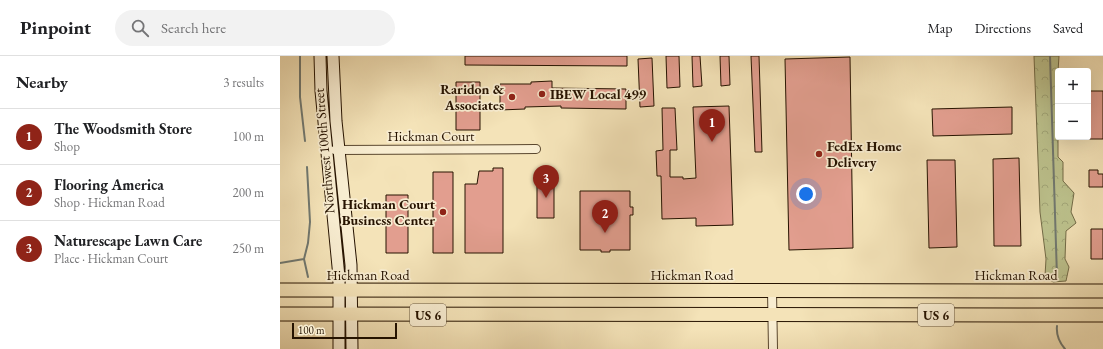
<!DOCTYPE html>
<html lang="en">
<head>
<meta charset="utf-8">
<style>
  :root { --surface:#fff; --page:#f2f2f2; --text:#202124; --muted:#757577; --line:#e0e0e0; --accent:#8f2418 }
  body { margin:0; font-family:"EB Garamond",serif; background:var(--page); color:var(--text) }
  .controls { position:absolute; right:12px; top:12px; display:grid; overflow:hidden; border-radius:4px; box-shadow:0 4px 16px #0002 }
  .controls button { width:36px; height:36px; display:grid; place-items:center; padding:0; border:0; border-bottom:1px solid var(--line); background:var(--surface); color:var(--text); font:20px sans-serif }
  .scale { position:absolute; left:12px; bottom:10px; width:105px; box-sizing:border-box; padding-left:4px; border:2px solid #261300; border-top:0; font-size:11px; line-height:14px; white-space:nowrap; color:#261300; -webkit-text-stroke:3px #f8edd1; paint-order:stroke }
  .you { position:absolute; left:526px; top:138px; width:14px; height:14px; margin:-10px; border:3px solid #fff; border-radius:50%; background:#1a73e8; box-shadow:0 0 0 6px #1a73e833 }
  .badge { display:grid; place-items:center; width:26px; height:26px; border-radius:50%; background:var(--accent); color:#fff; font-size:13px; font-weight:700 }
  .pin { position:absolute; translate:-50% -33px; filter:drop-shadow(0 1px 2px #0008) }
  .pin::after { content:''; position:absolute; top:21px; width:14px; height:12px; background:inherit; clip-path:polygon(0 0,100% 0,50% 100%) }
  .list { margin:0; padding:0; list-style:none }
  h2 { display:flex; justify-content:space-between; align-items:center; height:52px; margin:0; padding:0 16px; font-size:17px }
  h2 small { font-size:13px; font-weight:400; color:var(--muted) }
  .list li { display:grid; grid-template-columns:26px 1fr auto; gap:12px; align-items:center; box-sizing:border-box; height:56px; padding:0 16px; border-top:1px solid var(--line) }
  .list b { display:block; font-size:15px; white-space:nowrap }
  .list p { margin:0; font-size:13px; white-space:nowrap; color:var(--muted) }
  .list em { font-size:13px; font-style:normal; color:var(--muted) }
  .icon { flex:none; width:22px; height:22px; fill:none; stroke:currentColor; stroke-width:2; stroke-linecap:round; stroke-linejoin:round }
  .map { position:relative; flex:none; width:823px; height:293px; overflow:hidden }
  header { display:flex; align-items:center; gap:24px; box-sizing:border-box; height:56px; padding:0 20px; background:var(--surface); border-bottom:1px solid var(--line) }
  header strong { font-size:19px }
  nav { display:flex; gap:22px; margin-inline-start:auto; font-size:14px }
  .search { width:280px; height:36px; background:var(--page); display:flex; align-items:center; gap:10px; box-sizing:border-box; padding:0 14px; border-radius:22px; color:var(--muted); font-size:15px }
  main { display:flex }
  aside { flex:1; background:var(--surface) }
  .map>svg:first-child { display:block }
</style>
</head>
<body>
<header>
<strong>Pinpoint</strong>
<div class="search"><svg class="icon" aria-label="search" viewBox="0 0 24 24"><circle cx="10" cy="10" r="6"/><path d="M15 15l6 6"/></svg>Search here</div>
<nav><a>Map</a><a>Directions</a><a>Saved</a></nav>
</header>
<main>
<aside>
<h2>Nearby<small>3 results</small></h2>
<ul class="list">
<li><span class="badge">1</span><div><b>The Woodsmith Store</b><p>Shop</p></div><em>100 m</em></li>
<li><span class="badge">2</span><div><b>Flooring America</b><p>Shop · Hickman Road</p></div><em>200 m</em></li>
<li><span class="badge">3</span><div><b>Naturescape Lawn Care</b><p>Place · Hickman Court</p></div><em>250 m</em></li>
</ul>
</aside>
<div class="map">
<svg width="823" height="293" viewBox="0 0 823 293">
  <defs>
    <pattern id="forest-crowns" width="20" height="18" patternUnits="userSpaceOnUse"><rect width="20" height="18" fill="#bdc38e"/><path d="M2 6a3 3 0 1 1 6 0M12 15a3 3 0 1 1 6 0" fill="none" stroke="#a2a779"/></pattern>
  </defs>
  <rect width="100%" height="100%" fill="#f4e3b8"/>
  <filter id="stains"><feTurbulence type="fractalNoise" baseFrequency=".005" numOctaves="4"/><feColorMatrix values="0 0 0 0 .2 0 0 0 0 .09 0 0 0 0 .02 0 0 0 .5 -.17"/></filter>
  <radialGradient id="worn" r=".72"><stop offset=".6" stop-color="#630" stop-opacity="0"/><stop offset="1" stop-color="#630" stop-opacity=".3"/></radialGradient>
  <path fill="url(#forest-crowns)" stroke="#726b47" d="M 754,0 L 779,0 L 778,15 L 778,101 L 783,106 L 783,125 L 794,137 L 791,156 L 796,167 L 786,175 L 785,203 L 789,211 L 786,225 L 773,226 L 765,220 L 766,203 L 760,156 Z"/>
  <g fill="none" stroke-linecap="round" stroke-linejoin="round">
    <path stroke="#707870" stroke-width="2" d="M 20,0 L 20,41 L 25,85
      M 770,0 L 777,221
      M 27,111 L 30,166 L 28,187 L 24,203 L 28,221
      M 0,207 L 24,203
      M 777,270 C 776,279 779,286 785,293"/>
  </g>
  <path fill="#e29e8f" stroke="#261300" d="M 185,0 L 347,0 L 347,10 L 185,9 Z
    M 386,0 L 399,0 L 400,31 L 387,32 Z
    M 412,0 L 420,0 L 422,30 L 413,31 Z
    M 440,0 L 449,0 L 450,29 L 441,30 Z
    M 471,0 L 479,0 L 482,96 L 475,96 Z
    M 570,1 L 573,192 L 509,194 L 505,3 Z
    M 372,2 L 374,50 L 360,51 L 358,3 Z
    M 272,25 L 272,32 L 346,33 L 346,53 L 281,52 L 281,50 L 245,51 L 245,53 L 220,54 L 220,28 L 251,28 L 251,26 Z
    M 176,26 L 200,26 L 200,74 L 176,74 Z
    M 808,35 L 823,35 L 823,83 L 808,83 Z
    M 449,50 L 453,169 L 416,170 L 416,162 L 382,163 L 381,120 L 377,120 L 376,95 L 383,94 L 382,52 L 395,52 L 397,94 L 390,94 L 390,121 L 403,121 L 403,123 L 416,122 L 413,51 Z
    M 732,51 L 732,78 L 653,80 L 652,53 Z
    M 739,102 L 741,190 L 714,190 L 713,103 Z
    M 647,104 L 675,104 L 677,191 L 649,192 Z
    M 213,112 L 223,112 L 223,197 L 185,197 L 185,128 L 197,128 L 199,115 L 213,115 Z
    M 809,114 L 818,114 L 818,118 L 823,118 L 823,131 L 809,131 Z
    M 153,116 L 173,116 L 173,197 L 153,197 Z
    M 257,122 L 274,122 L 274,162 L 257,162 Z
    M 300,135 L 350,135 L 350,151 L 353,151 L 353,159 L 350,159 L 350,194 L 330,194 L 330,196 L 321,196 L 321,194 L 300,194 Z
    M 106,139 L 128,139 L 128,197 L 106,197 Z
    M 811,173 L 823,173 L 823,203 L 811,203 Z"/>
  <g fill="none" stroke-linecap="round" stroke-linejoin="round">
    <defs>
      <path id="minor" d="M 55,94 L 256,93
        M 492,235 L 493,293"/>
      <path id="secondary" d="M 40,0 L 41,35 L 59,221 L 59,293
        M 53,0 L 56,65 L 71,209 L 72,293"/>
      <path id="primary" d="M 0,234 L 823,235
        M 0,258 L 823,259"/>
    </defs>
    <use href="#minor" stroke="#5a472e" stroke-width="10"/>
    <use href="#secondary" stroke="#261300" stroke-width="13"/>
    <use href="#primary" stroke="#261300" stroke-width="15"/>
    <use href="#minor" stroke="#f8edd1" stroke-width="8"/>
    <use href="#secondary" stroke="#f8edd1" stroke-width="11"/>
    <use href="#primary" stroke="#f4e3b8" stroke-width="13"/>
  </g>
  <g fill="#8f2418" stroke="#f8edd1" stroke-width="1.5">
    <circle cx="262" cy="38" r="4"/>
    <circle cx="232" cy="41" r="4"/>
    <circle cx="539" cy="98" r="4"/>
    <circle cx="163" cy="156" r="4"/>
  </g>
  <g text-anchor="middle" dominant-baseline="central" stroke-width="3.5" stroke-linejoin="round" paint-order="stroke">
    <g fill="#f8edd1" stroke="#65543f" stroke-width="1">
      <rect x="130" y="248" width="36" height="22" rx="3"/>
      <rect x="638" y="248" width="36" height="22" rx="3"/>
    </g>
    <g font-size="13" font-weight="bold" fill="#261300">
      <text x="148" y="259">US 6</text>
      <text x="656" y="259">US 6</text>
    </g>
    <g font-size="14" font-weight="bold" fill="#261300" stroke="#f8edd1" text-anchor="end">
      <text x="224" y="33">Raridon &amp;<tspan x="224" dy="16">Associates</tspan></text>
      <text x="270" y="38" text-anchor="start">IBEW Local 499</text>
      <text x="547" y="90" text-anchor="start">FedEx Home<tspan x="547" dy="16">Delivery</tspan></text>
      <text x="155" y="148">Hickman Court<tspan x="155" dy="16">Business Center</tspan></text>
    </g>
    <g font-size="14" fill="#261300" stroke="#f8edd1">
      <text x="151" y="80">Hickman Court</text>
      <text transform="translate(44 95) rotate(-95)">Northwest 100th Street</text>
      <text x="88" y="219">Hickman Road</text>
      <text x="412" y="219">Hickman Road</text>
      <text x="736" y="219">Hickman Road</text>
    </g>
  </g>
  <rect width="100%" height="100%" filter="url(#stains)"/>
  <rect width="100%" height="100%" fill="url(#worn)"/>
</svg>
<div class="controls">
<button>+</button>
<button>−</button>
</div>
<div class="scale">100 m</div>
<div class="you"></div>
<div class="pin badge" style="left:432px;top:86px">1</div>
<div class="pin badge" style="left:325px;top:177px">2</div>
<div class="pin badge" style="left:266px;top:142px">3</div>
</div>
</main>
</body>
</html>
